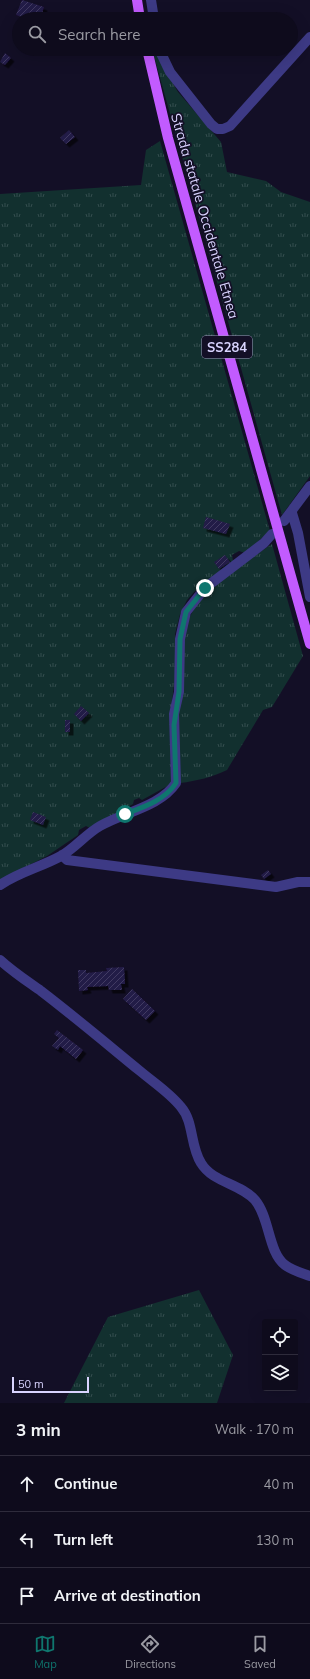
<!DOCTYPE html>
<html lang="en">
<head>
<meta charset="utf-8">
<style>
  :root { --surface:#0e0b1c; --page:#171425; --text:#f1f3f6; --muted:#9b9ba3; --line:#2e2b3b; --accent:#0f766e }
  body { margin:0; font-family:Mulish,sans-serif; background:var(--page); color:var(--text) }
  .controls { position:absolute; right:12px; bottom:12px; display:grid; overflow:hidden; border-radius:4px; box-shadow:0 4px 16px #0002 }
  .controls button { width:36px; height:36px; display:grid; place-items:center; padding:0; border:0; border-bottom:1px solid var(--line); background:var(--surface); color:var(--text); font:20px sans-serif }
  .scale { position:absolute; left:12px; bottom:10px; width:77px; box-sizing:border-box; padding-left:4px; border:2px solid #d9d4ff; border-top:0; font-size:11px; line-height:14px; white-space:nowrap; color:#d9d4ff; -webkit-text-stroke:3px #130f26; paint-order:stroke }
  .stop { position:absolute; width:12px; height:12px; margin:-9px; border:3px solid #0f766e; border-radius:50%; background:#fff }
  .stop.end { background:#0f766e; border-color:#fff; box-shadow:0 1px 4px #0008 }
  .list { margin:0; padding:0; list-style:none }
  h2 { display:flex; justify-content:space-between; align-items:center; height:52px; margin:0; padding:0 16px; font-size:17px }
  h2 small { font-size:13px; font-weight:400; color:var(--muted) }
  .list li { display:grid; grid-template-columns:26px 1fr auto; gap:12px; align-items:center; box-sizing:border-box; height:56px; padding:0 16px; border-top:1px solid var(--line) }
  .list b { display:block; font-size:15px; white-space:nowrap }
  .list em { font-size:13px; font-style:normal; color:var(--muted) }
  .icon { flex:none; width:22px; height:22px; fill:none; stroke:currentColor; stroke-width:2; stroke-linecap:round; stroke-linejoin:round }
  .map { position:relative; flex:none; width:310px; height:1403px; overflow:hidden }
  .search { position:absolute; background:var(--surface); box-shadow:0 4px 16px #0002; left:12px; right:12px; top:12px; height:44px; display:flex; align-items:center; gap:10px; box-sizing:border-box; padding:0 14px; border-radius:22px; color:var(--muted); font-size:15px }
  .sheet { height:220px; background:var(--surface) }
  nav { display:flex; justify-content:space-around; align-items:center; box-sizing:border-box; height:56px; border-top:1px solid var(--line); background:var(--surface); font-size:11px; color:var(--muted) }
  nav a { display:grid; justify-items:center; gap:2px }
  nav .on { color:var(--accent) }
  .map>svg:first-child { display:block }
</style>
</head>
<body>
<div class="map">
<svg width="310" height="1403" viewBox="0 0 310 1403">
  <defs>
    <pattern id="grass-tufts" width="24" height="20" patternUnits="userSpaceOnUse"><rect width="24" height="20" fill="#12302f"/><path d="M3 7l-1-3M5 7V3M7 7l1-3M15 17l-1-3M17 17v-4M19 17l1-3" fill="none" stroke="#344d4e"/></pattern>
    <pattern id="building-hatch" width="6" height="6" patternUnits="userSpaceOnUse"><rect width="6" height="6" fill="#241b47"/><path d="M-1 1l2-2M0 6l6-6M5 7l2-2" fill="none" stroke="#433b63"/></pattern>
    <filter id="shadow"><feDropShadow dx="3.5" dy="3.5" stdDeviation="0" flood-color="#0009"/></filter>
  </defs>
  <rect width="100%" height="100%" fill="#130f26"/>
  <path fill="url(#grass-tufts)" d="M 152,49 L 156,49 L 163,67 L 178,92 L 221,142 L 227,172 L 266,181 L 281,192 L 310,202 L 310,476 L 282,515 Z
    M 160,141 L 270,531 L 245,553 L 239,551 L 232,555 L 233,561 L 194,592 L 187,600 L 180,614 L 175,634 L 175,675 L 172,702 L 171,784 L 142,800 L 139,798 L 134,800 L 133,804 L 90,828 L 86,826 L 79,830 L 78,835 L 47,856 L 0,880 L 0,194 L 141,185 L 146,150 Z
    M 272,544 L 303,656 L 272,707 L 263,710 L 227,770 C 212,777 197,781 180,783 L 176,726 L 185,630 C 197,588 238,568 272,544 Z
    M 199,1290 L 233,1355 L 217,1403 L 64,1403 L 108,1317 Z"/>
  <path fill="url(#building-hatch)" filter="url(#shadow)" d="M 22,0 L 44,7 L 40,19 L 28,19 L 16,15 Z
    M 5,53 L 11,58 L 5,65 L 0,62 Z
    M 69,130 L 75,137 L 66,144 L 60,138 Z
    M 206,517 L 230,524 L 226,534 L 203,528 Z
    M 225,555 L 230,562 L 219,569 L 214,562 Z
    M 81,706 L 89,713 L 81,721 L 74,714 Z
    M 65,720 L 70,720 L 70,732 L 65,732 Z
    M 33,812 L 46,817 L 43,825 L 30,820 Z
    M 268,870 L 271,874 L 264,879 L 261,875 Z
    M 124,967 L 125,984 L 121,984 L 122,990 L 109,990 L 108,986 L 87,987 L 88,990 L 79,991 L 78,970 L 86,970 L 86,973 L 107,971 L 106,968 Z
    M 132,989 L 155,1011 L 146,1020 L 123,999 Z
    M 57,1030 L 83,1050 L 76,1059 L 60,1046 L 58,1050 L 52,1046 L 59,1038 L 54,1034 Z"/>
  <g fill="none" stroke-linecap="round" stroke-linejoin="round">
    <path stroke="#3d3a85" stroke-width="10" d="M 151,0 L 154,19
      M 159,49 L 170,72 L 211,124 L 217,129 L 223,129 L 230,126 L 310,37
      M 292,513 L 298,533 L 310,597
      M 284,521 L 310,486
      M 62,855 L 67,860 L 276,887 L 298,882 L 310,882
      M 0,885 C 19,872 41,867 61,856 C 75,848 86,834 100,826 C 124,812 160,807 176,783 L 174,714 L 179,692 L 180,639 L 186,612 L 205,588 L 264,543 L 272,534
      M 0,960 C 13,972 27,981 41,991 C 75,1017 107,1044 140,1071 C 153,1082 170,1093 181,1107 C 194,1122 190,1146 201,1163 C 213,1183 240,1183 255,1200 C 270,1218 268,1252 285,1265 C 293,1271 302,1273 310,1276"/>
    <path stroke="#c25bff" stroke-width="10" d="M 137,0 L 140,19
      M 147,49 L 168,138 L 310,644"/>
  </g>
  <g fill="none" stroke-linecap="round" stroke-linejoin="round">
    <path stroke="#0f766e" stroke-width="5" d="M 125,814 C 144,807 165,800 176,783 L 174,725 L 179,692 L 180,639 L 186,612 L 205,588"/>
  </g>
  <g text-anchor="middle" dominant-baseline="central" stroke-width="3.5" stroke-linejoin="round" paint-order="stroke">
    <rect fill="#130f26" stroke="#9e99be" stroke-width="1" x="202" y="336" width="50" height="22" rx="3"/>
    <g font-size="13" font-weight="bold" fill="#d9d4ff">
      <text x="227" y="347">SS284</text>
    </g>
    <g font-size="14" fill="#d9d4ff" stroke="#130f26">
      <text transform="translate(205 216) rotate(74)">Strada statale Occidentale Etnea</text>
    </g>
  </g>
</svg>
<div class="controls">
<button><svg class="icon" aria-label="locate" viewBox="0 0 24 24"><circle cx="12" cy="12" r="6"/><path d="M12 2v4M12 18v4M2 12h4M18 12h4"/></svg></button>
<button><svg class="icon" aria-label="layers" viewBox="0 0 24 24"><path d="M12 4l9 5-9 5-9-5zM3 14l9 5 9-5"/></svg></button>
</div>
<div class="scale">50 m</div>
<div class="stop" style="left:125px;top:814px"></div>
<div class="stop end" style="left:205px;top:588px"></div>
<div class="search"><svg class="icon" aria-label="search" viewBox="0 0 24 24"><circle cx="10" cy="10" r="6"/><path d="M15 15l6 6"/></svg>Search here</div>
</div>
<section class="sheet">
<h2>3 min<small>Walk · 170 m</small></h2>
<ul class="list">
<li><svg class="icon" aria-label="ahead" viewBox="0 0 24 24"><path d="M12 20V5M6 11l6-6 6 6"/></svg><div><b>Continue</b></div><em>40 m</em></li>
<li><svg class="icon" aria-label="left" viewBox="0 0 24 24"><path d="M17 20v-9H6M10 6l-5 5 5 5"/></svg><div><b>Turn left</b></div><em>130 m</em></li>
<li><svg class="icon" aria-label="arrive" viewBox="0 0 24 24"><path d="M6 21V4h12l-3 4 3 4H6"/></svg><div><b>Arrive at destination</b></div></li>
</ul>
</section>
<nav>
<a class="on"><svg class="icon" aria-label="map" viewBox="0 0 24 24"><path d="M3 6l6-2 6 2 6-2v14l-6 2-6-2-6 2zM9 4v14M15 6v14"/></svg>Map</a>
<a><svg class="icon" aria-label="directions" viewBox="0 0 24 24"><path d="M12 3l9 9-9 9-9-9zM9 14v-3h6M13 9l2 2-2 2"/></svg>Directions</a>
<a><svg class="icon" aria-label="saved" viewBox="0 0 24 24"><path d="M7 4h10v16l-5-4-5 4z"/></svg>Saved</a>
</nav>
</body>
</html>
